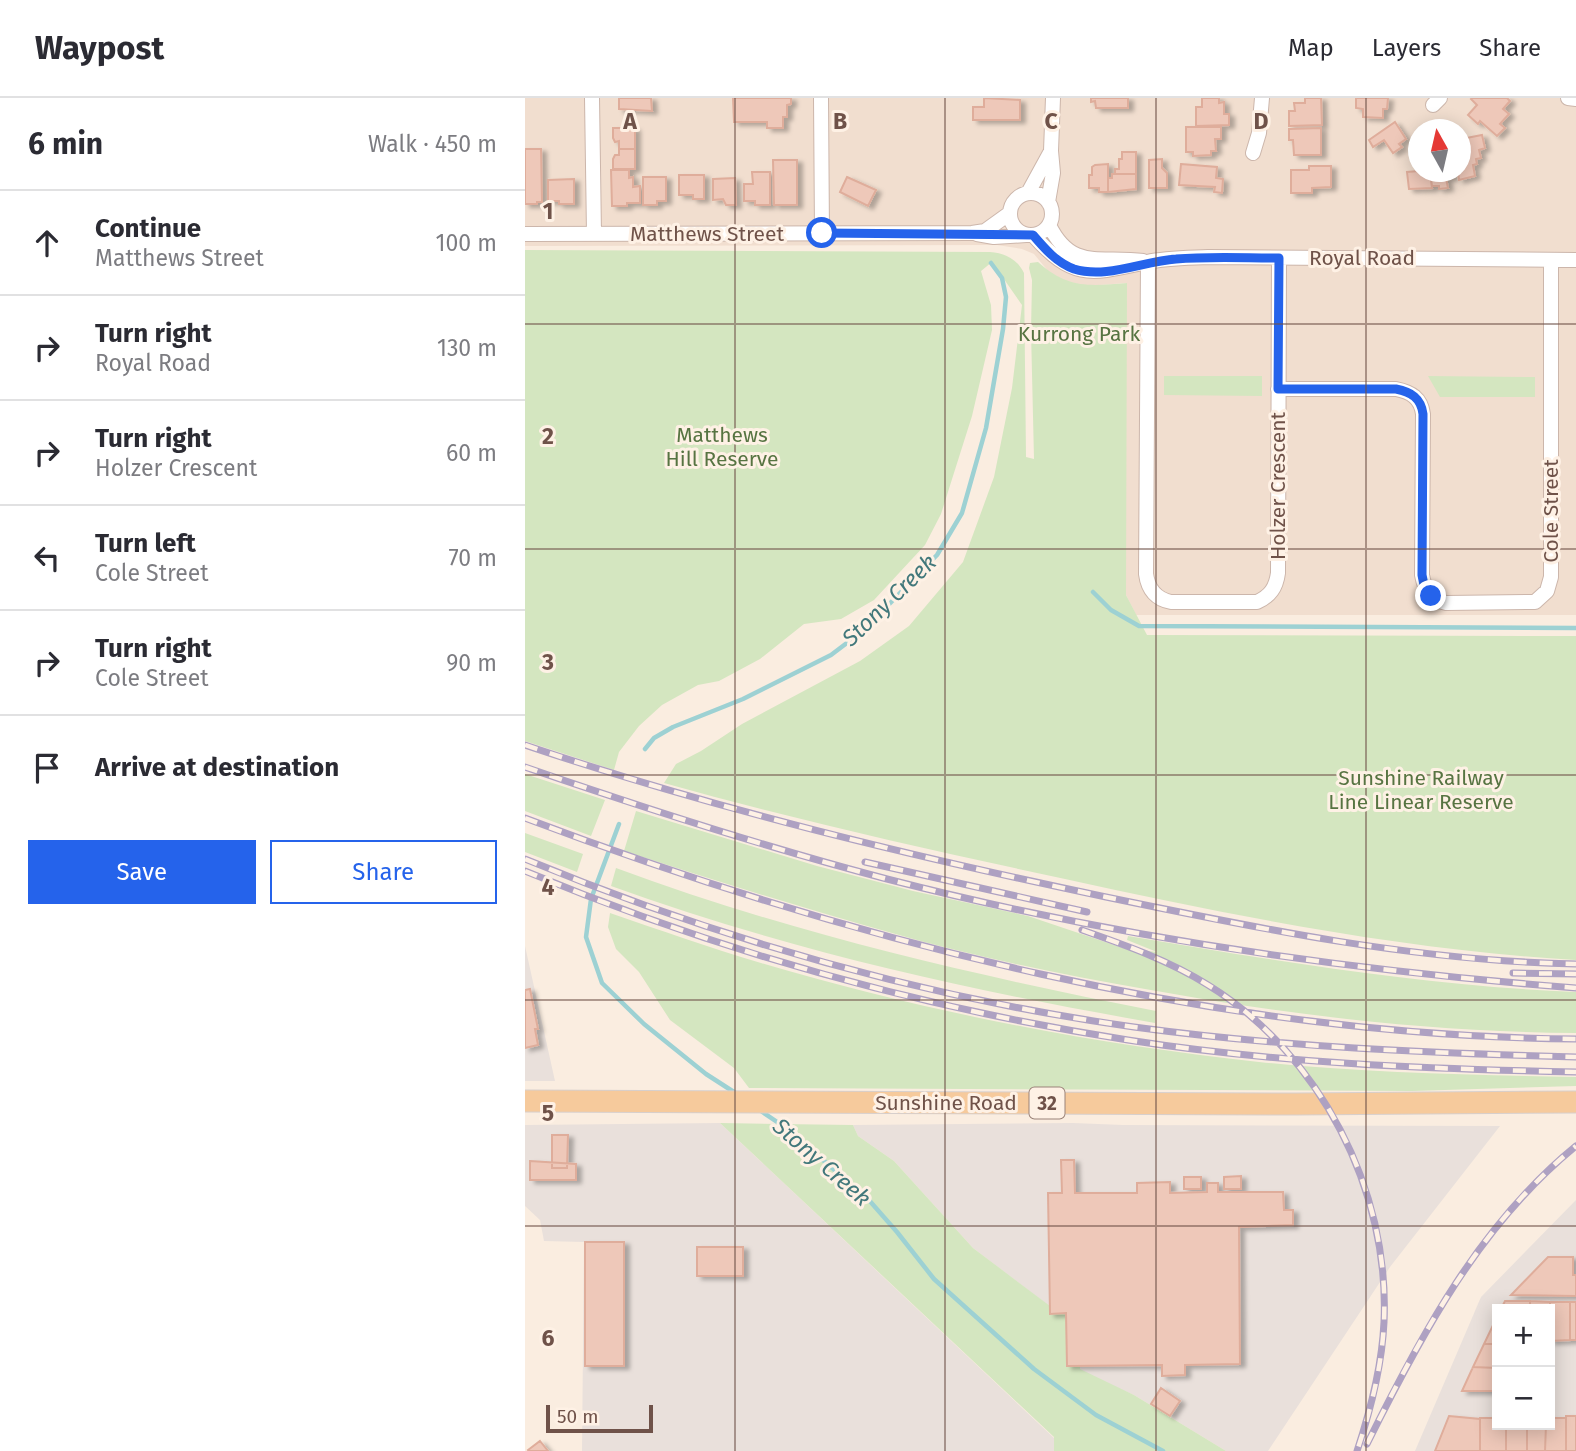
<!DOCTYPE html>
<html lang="en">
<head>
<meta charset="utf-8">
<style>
  :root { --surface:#fff; --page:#f2f2f3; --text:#2b2b33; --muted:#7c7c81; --line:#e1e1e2; --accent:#2563eb }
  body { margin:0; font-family:"Fira Sans",sans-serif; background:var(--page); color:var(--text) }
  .controls { position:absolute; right:21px; bottom:21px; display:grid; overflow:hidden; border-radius:0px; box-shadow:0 4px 18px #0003 }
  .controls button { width:63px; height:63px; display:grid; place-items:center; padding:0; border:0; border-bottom:2px solid var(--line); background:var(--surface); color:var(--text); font:35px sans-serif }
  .compass { position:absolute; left:883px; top:21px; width:63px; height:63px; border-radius:50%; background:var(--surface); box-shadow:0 4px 18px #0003; rotate:352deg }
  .scale { position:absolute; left:21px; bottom:18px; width:107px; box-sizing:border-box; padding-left:7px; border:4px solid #6f5249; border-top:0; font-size:19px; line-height:24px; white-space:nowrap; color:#6f5249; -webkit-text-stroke:5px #fef1e5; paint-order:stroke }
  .stop { position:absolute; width:21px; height:21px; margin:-16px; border:5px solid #2563eb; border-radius:50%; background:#fff }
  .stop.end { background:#2563eb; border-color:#fff; box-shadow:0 2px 7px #0008 }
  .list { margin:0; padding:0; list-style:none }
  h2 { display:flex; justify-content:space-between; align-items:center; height:91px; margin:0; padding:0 28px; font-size:30px }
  h2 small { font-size:23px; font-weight:400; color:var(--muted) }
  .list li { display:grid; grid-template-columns:46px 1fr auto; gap:21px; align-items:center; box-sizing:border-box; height:105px; padding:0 28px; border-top:2px solid var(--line) }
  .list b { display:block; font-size:26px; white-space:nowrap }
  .list p { margin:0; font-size:23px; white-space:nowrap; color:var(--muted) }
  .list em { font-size:23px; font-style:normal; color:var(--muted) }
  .actions { display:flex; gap:14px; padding:21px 28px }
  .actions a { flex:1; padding:16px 0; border:2px solid var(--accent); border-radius:0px; text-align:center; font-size:24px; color:var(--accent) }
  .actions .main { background:var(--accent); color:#fff }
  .icon { flex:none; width:38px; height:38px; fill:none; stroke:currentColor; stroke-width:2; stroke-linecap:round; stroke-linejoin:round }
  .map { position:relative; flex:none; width:1051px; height:1353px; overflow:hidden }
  header { display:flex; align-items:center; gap:42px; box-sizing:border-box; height:98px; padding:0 35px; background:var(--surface); border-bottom:2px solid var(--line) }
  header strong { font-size:33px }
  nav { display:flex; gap:38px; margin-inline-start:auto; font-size:24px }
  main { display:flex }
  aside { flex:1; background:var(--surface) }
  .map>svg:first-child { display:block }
</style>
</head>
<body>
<header>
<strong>Waypost</strong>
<nav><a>Map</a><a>Layers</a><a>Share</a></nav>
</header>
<main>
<aside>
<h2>6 min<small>Walk · 450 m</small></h2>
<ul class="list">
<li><svg class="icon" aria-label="ahead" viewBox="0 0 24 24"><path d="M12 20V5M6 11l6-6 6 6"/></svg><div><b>Continue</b><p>Matthews Street</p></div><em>100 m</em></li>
<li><svg class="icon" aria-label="right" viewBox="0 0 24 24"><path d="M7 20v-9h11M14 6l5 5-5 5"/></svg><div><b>Turn right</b><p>Royal Road</p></div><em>130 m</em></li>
<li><svg class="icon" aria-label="right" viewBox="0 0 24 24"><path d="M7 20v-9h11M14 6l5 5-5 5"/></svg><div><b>Turn right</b><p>Holzer Crescent</p></div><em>60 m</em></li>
<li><svg class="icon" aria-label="left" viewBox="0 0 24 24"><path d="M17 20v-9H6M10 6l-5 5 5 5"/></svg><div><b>Turn left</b><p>Cole Street</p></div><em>70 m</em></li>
<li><svg class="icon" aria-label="right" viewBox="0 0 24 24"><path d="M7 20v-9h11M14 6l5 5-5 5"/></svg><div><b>Turn right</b><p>Cole Street</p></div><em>90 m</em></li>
<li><svg class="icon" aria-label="arrive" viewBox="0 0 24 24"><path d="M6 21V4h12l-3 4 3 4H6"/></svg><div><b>Arrive at destination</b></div></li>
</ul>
<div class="actions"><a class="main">Save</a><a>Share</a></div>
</aside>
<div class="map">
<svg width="1051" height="1353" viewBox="0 0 1051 1353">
  <defs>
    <filter id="shadow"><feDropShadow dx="5" dy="3" stdDeviation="2" flood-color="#0004"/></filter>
  </defs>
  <rect width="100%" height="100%" fill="#faede0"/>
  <path fill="#f1decf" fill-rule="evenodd" d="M 0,0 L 1051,0 L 1051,517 L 611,517 L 601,497 L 601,185 L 562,188 L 539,183 L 523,173 L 509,156 L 497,151 L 472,147 L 0,148 ZM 894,32 L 936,32 L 936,74 L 894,74 Z"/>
  <path fill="#e9e0db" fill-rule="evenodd" d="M 0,848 L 30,983 L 0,983 Z
    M 195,1025 L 529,1340 L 529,1353 L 57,1353 L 59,1144 L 19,1143 L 15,1122 L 0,1108 L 0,1027 Z
    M 548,1025 L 598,1027 L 975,1028 L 865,1169 L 743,1353 L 701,1353 L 609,1297 L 542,1268 L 525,1216 L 524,1208 L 448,1150 L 369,1063 L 333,1038 L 328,1027 Z
    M 1051,1102 L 1051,1353 L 890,1353 L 956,1199 ZM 972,1211 L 1025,1211 L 1025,1327 L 972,1327 Z"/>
  <path fill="#d4e6c0" d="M 0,152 L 465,154 C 480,155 492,161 499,175 L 501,359 L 509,361 L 506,233 L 507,182 L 504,170 L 505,165 L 513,164 C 543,191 564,188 602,185 L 601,497 L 622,537 L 1051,538 L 1051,862 C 879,852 708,818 540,781 C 405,752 271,722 139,685 L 151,666 L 176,653 L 217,626 L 335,563 L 384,528 L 438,464 L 469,379 L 487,290 L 497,207 L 467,164 L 456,173 L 466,207 L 467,232 L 447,318 L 416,416 L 400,447 L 349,502 L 316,521 L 279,526 L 235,561 L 194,583 L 173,587 L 137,607 L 114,628 L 94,654 L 89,672 L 0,643 Z
    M 639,278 L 737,278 L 737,298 L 639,297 Z
    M 903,278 L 1010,279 L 1010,299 L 915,299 Z
    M 0,676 L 80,702 L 66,738 L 0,713 Z
    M 111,713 L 292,768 L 388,793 L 503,818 L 598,850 L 632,854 L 602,842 L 603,838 C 751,863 901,888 1051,894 L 1051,935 C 906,934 763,917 620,891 C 535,876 450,859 367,835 C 277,810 188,782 99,753 Z
    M 0,735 L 58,756 L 52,774 L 0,754 Z
    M 91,770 C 266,835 448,877 631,913 L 630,925 C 442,892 267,853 86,788 Z
    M 85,815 C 135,832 185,850 236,865 C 398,913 566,946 734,964 C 839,975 945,977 1051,979 L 1051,988 L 887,993 L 224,990 L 209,970 L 145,922 L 114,874 L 91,851 L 83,829 Z
    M 195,1025 L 328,1027 L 333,1038 L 369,1063 L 448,1150 L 525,1208 L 525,1215 L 541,1215 L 542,1268 L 555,1268 L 555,1271 L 609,1297 L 701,1353 L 529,1353 L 529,1339 Z"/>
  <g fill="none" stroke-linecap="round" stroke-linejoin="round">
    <path stroke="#9dd1d3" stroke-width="4.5" d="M 568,494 L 586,512 L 614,528 L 1051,530
      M 120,651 L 129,640 L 148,629 L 218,601 L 306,557 L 339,532 L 412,457 L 437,415 L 461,330 L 478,231 L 481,199 L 477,180 L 466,165
      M 94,726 L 66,801 L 61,839 L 77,885 L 119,926 L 181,976 L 212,996
      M 233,1011 L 261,1030 L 343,1101 L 372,1134 L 409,1181 L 509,1271 L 571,1317 L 638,1353"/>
  </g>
  <path fill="#eec8b9" stroke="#dfad9b" stroke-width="2" filter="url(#shadow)" d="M 94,0 L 126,0 L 127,13 L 94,11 Z
    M 208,0 L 266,0 L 266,6 L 262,7 L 262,19 L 258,19 L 258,30 L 242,30 L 242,24 L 209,24 Z
    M 459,0 L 495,2 L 495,22 L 448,22 L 448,9 L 459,9 Z
    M 566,0 L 603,0 L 603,10 L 571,10 L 570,3 L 566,4 Z
    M 677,0 L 694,0 L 694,5 L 699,4 L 699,16 L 704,16 L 704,27 L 671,28 L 671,9 L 677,9 Z
    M 780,0 L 796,0 L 797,27 L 764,28 L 764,13 L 770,13 L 769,5 L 780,5 Z
    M 831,0 L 863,0 L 862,11 L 858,11 L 858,20 L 838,19 L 838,11 L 831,10 Z
    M 947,0 L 982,0 L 985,3 L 978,11 L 984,16 L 975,26 L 980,30 L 972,38 L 955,23 L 953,26 L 943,17 L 952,7 L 946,1 Z
    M 870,24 L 881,41 L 874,46 L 877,49 L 868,55 L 859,42 L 848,49 L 844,42 Z
    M 661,29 L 696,29 L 696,41 L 690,41 L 691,53 L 686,53 L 686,57 L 668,58 L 668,54 L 661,54 Z
    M 88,30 L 110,30 L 110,51 L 94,51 L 94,43 L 90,44 L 88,40 Z
    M 796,30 L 796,57 L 769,57 L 768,42 L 764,42 L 764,31 Z
    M 957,37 L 960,50 L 954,52 L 956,60 L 951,61 L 952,66 L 948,67 L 950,78 L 934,82 L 933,74 L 936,74 L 936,41 Z
    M 0,51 L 16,51 L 17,104 L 12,104 L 12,106 L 0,106 Z
    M 94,51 L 110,51 L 110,71 L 88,71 L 88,61 L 90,57 L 94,57 Z
    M 597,54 L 611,54 L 611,76 L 590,76 L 590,71 L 594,71 L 594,61 L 597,61 Z
    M 637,61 L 637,70 L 642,75 L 642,90 L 624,90 L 624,62 Z
    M 248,62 L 272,62 L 272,107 L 249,107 Z
    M 583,66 L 583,94 L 574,94 L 574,90 L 564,90 L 564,77 L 567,77 L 567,69 L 570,67 Z
    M 656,66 L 692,69 L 691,80 L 698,81 L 697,95 L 689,94 L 690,89 L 654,87 Z
    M 784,68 L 806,68 L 806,89 L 787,90 L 787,95 L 766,95 L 766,72 L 784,72 Z
    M 86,72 L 104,72 L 104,80 L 108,79 L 108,89 L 115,88 L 115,105 L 102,105 L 102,108 L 87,108 Z
    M 894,73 L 899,75 L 905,75 L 907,90 L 884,91 L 882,74 Z
    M 227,74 L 245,74 L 245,107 L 230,107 L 230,103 L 219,103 L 219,86 L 228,86 Z
    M 911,74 L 927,74 L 928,79 L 921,80 L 923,90 L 914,91 L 914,88 L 907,88 L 905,75 Z
    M 587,76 L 611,76 L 611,91 L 583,94 L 583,80 L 587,80 Z
    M 154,77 L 179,77 L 179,101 L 168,101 L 168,97 L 154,97 Z
    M 118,79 L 141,79 L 141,103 L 132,103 L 132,107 L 118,107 Z
    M 322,79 L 351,92 L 343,108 L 315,94 Z
    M 210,80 L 211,107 L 201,107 L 198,101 L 188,102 L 188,81 Z
    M 49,81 L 49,106 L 34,106 L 34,103 L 23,103 L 23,82 Z
    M 5,891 L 13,931 L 10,931 L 13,947 L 0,950 L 0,892 Z
    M 27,1037 L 43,1037 L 42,1070 L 27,1070 Z
    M 536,1062 L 549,1062 L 550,1095 L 612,1095 L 612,1085 L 645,1084 L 645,1095 L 682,1094 L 682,1085 L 693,1085 L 693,1094 L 758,1094 L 759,1112 L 768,1112 L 768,1127 L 714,1129 L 715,1266 L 660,1267 L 660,1277 L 637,1278 L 637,1267 L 542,1268 L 541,1215 L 525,1216 L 523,1095 L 537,1095 Z
    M 5,1063 L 51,1066 L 51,1082 L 5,1082 Z
    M 716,1078 L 716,1091 L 699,1091 L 699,1079 Z
    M 659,1079 L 676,1079 L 676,1091 L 659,1091 Z
    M 60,1144 L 99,1144 L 99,1268 L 60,1268 Z
    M 172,1149 L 218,1149 L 218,1178 L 172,1178 Z
    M 1023,1159 L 1048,1159 L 1048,1177 L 1051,1177 L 1051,1198 L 986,1197 Z
    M 980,1203 L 1005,1203 L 1005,1211 L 976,1211 Z
    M 1005,1203 L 1025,1204 L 1025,1211 L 1005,1211 Z
    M 1025,1204 L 1045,1204 L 1045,1242 L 1025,1243 Z
    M 1045,1204 L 1051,1204 L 1051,1242 L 1045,1242 Z
    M 972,1219 L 972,1246 L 959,1246 Z
    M 959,1246 L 972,1246 L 972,1270 L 948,1269 Z
    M 948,1269 L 972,1270 L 972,1293 L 937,1293 Z
    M 636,1290 L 655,1303 L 645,1318 L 626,1306 Z
    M 924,1318 L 955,1321 L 955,1353 L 910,1353 Z
    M 1041,1318 L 1051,1318 L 1051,1353 L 1041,1353 Z
    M 955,1320 L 972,1320 L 972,1327 L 981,1327 L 981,1353 L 955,1353 Z
    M 1025,1320 L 1041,1320 L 1041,1353 L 1020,1353 L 1021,1327 L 1025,1327 Z
    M 981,1327 L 1002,1327 L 1002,1353 L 981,1353 Z
    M 1002,1327 L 1021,1327 L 1020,1353 L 1002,1353 Z
    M 15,1343 L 23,1353 L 4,1353 L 3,1352 Z"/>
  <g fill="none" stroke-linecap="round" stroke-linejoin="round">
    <defs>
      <path id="minor" d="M 67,0 L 69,136
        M 296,0 L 297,135
        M 1043,0 L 1051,1
        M 908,7 L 915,0
        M 728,55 L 734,35 L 737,0
        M 503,95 L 526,53
        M485 116a21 21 0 1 1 42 0a21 21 0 1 1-42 0Z
        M 523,104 L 528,75 L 526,53 L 528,0
        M 524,127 C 547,174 576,157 618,163
        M 0,136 L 447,135 L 460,133 L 485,115
        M 452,136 L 469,139 L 501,137
        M 508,137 C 549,183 566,176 622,164 C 641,160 662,160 683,159 L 1051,162
        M 623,164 L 621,476 C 623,491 631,501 646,504 L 732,504 C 745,498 751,490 753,475 L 754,160
        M 753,291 L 871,291 C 886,294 896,300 898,316 L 897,477 C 900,493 905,501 921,505 L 1010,504 L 1022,493 L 1026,479 L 1026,162"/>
      <path id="primary" d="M 0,1003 L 771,1006 L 1051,1004"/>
    </defs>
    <use href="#minor" stroke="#ccb6ab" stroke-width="16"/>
    <use href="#primary" stroke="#d7cfcc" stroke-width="23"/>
    <use href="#minor" stroke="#fff" stroke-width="14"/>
    <use href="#primary" stroke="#f6ca9c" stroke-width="21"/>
    <defs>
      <path id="rail" d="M 0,647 C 190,711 385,758 581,799 C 736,831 891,863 1051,866
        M 0,669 C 119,710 240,749 362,781 C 587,839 820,872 1051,890
        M 0,720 C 331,845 696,938 1051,941
        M 0,761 C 194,841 401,900 609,929 C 756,949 903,955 1051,959
        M 340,764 L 562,814
        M 0,773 C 193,853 397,910 603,942 C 751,965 901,971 1051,974
        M 557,832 C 600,847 643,862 683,887 C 795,956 865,1092 859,1224 C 857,1268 846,1311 832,1353
        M 988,875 L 1051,876
        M 842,1346 C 896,1237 955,1126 1051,1048"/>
    </defs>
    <use href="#rail" stroke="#aea1c2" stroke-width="7"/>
    <use href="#rail" stroke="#fef1e5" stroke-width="4.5" stroke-dasharray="13" stroke-linecap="butt"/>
  </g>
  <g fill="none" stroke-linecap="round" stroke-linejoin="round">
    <path stroke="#2563eb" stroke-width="9" d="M 297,135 L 508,137 C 520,151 532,165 549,171 C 582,181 618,163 651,161 C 685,158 719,160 754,160 L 753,291 L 871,291 C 886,294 896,300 898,316 L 897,477 L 899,487 L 906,498"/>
  </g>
  <path fill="none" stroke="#6f5249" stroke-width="2" stroke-opacity="0.55" d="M 210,0 L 210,1353M 420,0 L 420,1353M 631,0 L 631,1353M 841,0 L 841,1353M 0,226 L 1051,226M 0,451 L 1051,451M 0,677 L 1051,677M 0,902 L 1051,902M 0,1128 L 1051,1128"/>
  <g text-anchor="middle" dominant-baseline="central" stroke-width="6" stroke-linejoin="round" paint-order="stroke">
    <rect fill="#fef1e5" stroke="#9a8278" stroke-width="2" x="504.5" y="989.5" width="35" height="31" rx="5"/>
    <g font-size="19" font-weight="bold" fill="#6f5249">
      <text x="522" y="1005">32</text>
    </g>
    <g font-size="21" fill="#6f5249" stroke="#fef1e5">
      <text x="182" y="136">Matthews Street</text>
      <text x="837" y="160">Royal Road</text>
      <text transform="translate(753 388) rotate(-90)">Holzer Crescent</text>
      <text transform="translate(1026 413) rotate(-90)">Cole Street</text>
      <text x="421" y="1005">Sunshine Road</text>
    </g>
    <g font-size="21" fill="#577442" stroke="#fef1e5">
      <text x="554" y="236">Kurrong Park</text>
      <text x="197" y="337">Matthews<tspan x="197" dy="24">Hill Reserve</tspan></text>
      <text x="896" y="680">Sunshine Railway<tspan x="896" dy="24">Line Linear Reserve</tspan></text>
    </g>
    <g font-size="23" font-style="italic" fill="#42787b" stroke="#fef1e5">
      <text transform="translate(364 502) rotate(-44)">Stony Creek</text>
      <text transform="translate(297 1064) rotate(41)">Stony Creek</text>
    </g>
  </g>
  <g font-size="23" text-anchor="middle" font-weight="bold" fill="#6f5249" stroke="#fef1e5" stroke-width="6" stroke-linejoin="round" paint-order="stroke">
    <text x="105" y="31">A</text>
    <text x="315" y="31">B</text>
    <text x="526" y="31">C</text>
    <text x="736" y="31">D</text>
    <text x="23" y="121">1</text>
    <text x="23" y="346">2</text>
    <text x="23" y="572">3</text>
    <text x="23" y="797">4</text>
    <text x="23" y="1023">5</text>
    <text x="23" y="1248">6</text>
  </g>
</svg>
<div class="controls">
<button>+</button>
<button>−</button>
</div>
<svg class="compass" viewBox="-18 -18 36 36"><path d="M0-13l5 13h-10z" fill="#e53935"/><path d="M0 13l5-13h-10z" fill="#7c7c81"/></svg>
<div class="scale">50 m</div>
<div class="stop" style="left:297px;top:135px"></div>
<div class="stop end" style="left:906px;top:498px"></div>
</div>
</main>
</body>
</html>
